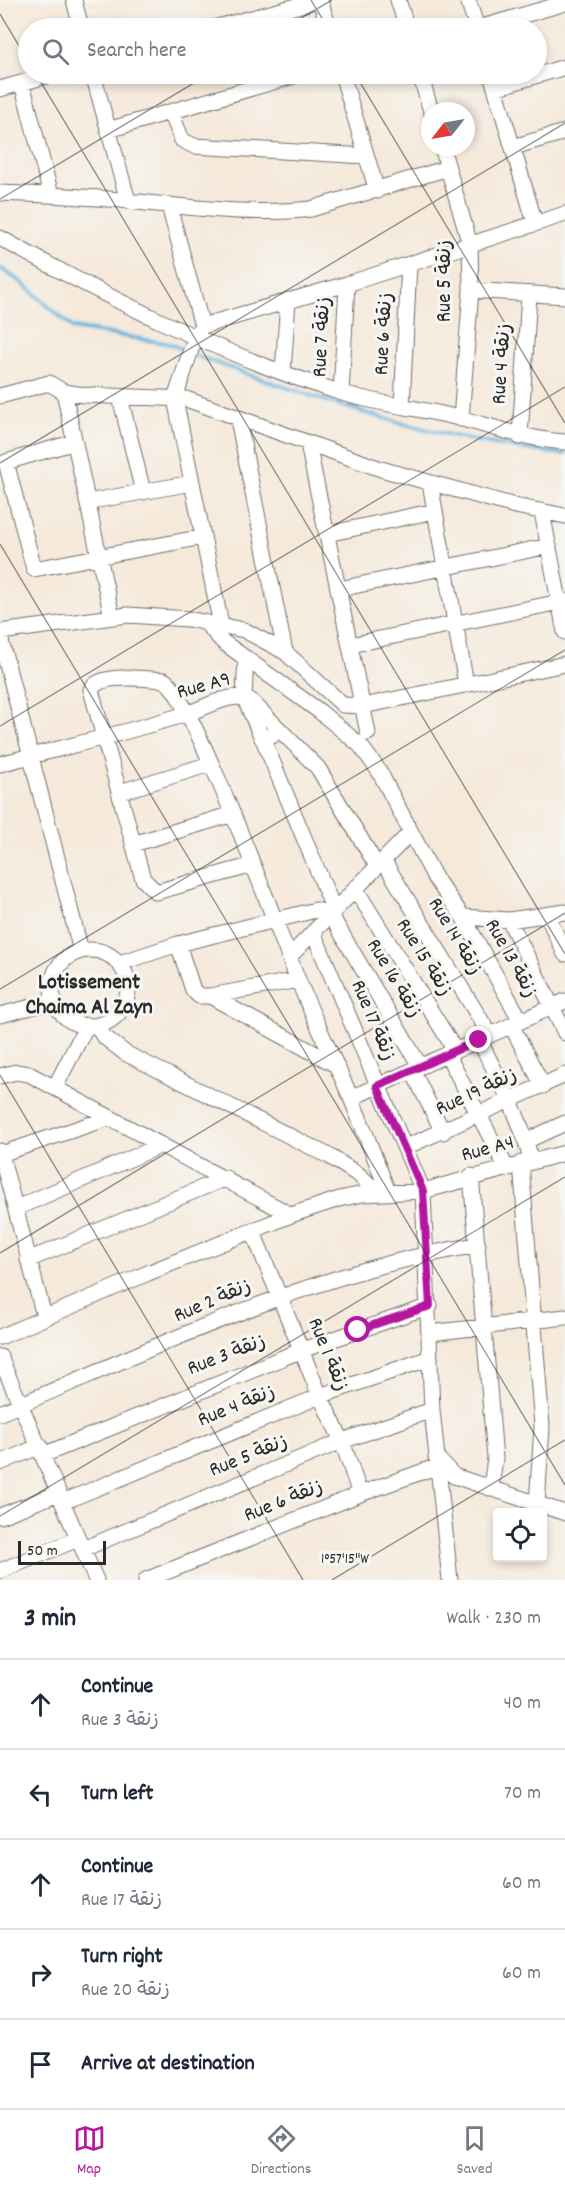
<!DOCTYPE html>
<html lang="en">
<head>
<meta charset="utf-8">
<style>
  :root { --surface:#fff; --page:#f2f2f3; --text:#1f2937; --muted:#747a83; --line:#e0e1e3; --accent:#b5179e }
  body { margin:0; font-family:Dekko,"Playpen Sans Arabic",sans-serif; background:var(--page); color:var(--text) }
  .controls { position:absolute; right:18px; bottom:18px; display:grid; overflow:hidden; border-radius:6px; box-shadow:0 3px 9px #0003 }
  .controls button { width:54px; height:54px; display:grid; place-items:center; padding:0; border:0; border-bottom:2px solid var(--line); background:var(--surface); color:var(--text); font:30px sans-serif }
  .compass { position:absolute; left:421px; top:102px; width:54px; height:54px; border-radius:50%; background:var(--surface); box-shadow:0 3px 9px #0003; rotate:239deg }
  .scale { position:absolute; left:18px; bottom:15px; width:88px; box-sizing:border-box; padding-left:6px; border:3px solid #2b2b2b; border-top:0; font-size:16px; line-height:21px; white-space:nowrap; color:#2b2b2b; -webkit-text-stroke:4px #f6f6f2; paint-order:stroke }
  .stop { position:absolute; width:18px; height:18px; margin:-14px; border:4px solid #b5179e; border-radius:50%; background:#fff }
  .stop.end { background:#b5179e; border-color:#fff; box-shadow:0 2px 6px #0008 }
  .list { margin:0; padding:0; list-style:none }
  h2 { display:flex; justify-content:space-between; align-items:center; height:78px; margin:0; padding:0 24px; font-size:26px }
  h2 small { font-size:20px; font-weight:400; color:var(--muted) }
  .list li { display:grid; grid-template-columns:39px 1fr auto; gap:18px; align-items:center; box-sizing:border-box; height:90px; padding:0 24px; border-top:2px solid var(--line) }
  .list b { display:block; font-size:22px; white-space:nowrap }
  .list p { margin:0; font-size:20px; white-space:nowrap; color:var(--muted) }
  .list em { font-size:20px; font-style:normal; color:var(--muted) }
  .icon { flex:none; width:33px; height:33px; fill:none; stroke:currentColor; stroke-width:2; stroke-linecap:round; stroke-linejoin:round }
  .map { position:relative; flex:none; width:565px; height:1580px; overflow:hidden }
  .search { position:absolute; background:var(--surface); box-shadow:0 3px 9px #0003; left:18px; right:18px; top:18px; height:66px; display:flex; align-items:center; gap:15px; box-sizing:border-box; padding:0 21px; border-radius:33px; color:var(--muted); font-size:22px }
  .sheet { height:528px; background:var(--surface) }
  nav { display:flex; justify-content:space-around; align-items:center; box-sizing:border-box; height:84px; border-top:2px solid var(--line); background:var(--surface); font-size:16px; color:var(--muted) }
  nav a { display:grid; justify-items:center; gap:3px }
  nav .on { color:var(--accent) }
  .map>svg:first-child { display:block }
</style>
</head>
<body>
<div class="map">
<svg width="565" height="1580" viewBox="0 0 565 1580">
  <rect width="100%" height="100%" fill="#f6f6f2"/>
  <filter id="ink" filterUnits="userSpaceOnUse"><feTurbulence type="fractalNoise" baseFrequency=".0167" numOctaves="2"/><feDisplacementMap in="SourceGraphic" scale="12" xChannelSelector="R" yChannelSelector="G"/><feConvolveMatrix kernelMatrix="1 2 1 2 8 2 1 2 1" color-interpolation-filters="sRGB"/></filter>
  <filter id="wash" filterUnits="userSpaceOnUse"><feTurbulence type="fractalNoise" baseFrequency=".008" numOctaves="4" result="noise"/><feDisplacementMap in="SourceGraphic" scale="24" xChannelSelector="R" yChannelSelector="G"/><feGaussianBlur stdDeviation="1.35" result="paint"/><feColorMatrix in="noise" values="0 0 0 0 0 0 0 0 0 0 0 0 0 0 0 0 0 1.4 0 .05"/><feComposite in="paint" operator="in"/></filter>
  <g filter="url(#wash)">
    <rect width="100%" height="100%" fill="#f5e9da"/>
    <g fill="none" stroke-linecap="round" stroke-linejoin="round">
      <path stroke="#62b4dd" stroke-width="4" d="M 0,268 L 21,282 L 73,328 L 171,344 L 187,352
        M 194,355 C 316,399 435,441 565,454"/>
    </g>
  </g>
  <g filter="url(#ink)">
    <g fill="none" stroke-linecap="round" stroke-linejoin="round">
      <defs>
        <path id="minor" d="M 74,0 L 81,28
          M 320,0 L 329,28
          M 398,0 L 407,28
          M 468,0 L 477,28
          M 214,28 L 319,0
          M 479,28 L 565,3
          M 93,74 L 128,201
          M 342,74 L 377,191
          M 420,74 L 431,111
          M 491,74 L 535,223
          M 22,83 L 51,195
          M 495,88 L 565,67
          M 0,89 L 53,74
          M 171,112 L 182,140 L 194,146 L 366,156
          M 108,130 L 300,74
          M 442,147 L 470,245 L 471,290 L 461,419
          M 513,147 L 565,132
          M 0,193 C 43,195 86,196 128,201 C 188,207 251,216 311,209 L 448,168
          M 169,206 L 202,326
          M 0,238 C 108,298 221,355 339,392 C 374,403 410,407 446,415 C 486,424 523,439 565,442
          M 471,290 L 565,296
          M 283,372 L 288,300
          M 64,392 L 112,617
          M 341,393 L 347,284
          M 0,396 L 49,383 L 64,392 L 84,395 L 186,399 L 381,469 L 515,506 L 565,516
          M 120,397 L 143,492
          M 402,406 L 409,264
          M 238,419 L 285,652
          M 520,437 L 529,294
          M 75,442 L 6,462 L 34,569 L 203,537
          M 308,444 L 368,733
          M 430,483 L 466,684
          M 87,502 L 192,483
          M 542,512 L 565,632
          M 327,534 L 435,511
          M 339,589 L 549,546
          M 205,622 L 223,642 L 319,711 L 360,745 L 379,771 L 435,878 L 463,917 L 521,1021
          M 221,625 L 175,399 L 195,337 L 202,326 L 347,284 L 565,214
          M 0,632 L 128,615 L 188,619 L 244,630 L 285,652 L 343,705 L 363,706 L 565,664
          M 0,637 L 81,951
          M 350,645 L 565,601
          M 246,658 L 244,697 L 262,738 L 272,736
          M 263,739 L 334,910
          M 0,764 C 63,747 127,733 189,713 C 207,707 232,691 250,700 L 318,768 L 377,866
          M 120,792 L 210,764
          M 133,844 L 233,814
          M 383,860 L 490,1035
          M 253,865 L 156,892 L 143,879 L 91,690 C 99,672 146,679 164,680 C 193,696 280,937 299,982 C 315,1022 334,1059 351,1098 C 364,1129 376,1161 388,1192
          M 355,888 L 455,1050
          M 547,915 L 565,954
          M 463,917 L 509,920 L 565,912
          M 509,920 L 565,1033
          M 313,932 L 423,1191 L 432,1410 L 450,1580
          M 178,944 L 193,990 L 199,996 L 210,996
          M52 988a38 38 0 1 1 76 0a38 38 0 1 1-76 0Z
          M 290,956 L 411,832
          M 120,963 L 178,944 L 316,910 L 330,914 L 420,1066
          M 298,980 L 210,996 L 334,1064
          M 0,1015 L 55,1001
          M 97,1025 L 103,1036 L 125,1053 L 329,1156 L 359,1175 L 378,1193
          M 511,1025 L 543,1086
          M 479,1040 C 499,1079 521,1117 531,1160
          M 447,1054 L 506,1167
          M 412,1070 L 443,1132
          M 0,1076 L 16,1072 L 29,1074 L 291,1215
          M 55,1087 L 87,1025
          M 351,1098 L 565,1001
          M 526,1141 L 565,1123
          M 406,1147 L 565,1075
          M 0,1151 L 44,1316
          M 1,1154 L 109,1118
          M 521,1163 L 542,1426 L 537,1505
          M 471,1176 L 495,1458 L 491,1488
          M 16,1208 L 162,1145
          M 253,1232 L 320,1396 L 342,1441 L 360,1494
          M 28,1260 L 226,1178
          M 430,1333 L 565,1317
          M 0,1337 L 148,1273 L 291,1215 L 339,1199 L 363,1194 L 423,1191 L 565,1153
          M 0,1357 L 96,1580
          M 0,1413 C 156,1348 310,1271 478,1245
          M 43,1455 L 302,1350 L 430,1306
          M 436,1457 L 454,1476 L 565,1513
          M 0,1463 L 40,1446
          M 63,1502 L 320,1396 L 430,1358
          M 0,1516 L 59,1493
          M 83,1549 L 342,1441 L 432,1410
          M 0,1571 L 78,1539
          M 146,1580 L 360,1494 L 438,1466"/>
      </defs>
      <use href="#minor" stroke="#726e68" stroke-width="17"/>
      <use href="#minor" stroke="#fff" stroke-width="15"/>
    </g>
  </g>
  <g fill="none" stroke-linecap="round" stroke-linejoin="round" filter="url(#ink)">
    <path stroke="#b5179e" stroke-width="8" d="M 358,1330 L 430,1306 L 423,1191 L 377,1086 L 479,1040"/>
  </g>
  <path fill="none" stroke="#2b2b2b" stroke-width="1.5" stroke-opacity="0.45" d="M 311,0 L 328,28M 0,14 L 28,61M 284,28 L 332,0M 36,74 L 565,954M 355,74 L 565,423M 0,199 L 209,74M 0,463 L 565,123M 0,544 L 565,1485M 0,726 L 565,387M 0,989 L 565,650M 0,1075 L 303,1580M 0,1253 L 565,913M 0,1516 L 565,1177M 332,1580 L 565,1440"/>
  <g text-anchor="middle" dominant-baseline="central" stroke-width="6" stroke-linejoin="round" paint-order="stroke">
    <g font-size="21" fill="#2b2b2b" stroke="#f6f6f2">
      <text transform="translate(446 281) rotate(-90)">Rue 5 زنقة</text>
      <text transform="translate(385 334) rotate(-87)">Rue 6 زنقة</text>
      <text transform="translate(323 337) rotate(-87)">Rue 7 زنقة</text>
      <text transform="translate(503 364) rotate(-86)">Rue 4 زنقة</text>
      <text transform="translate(204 687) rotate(-15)">Rue A9</text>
      <text transform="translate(454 937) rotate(59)">Rue 14 زنقة</text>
      <text transform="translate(423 958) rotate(58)">Rue 15 زنقة</text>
      <text transform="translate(510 959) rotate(61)">Rue 13 زنقة</text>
      <text transform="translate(393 979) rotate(59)">Rue 16 زنقة</text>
      <text transform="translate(372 1021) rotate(67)">Rue 17 زنقة</text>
      <text transform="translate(477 1093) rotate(-25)">Rue 19 زنقة</text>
      <text transform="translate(488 1150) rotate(-15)">Rue A4</text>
      <text transform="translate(213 1302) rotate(-23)">Rue 2 زنقة</text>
      <text transform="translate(327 1355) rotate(68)">Rue 1 زنقة</text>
      <text transform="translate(227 1356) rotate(-21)">Rue 3 زنقة</text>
      <text transform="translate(237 1407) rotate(-22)">Rue 4 زنقة</text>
      <text transform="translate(249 1457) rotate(-22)">Rue 5 زنقة</text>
      <text transform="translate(284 1502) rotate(-22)">Rue 6 زنقة</text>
    </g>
    <g font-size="22" font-weight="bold" fill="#2b2b2b" stroke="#f6f6f2">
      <text x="89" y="983">Lotissement<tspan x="89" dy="25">Chaima Al Zayn</tspan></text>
    </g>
  </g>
  <g font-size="15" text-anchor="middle" fill="#2b2b2b" stroke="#f6f6f2" stroke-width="6" stroke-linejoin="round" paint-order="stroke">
    <text x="345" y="1563">1°57'15"W</text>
  </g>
</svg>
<div class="controls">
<button><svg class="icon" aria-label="locate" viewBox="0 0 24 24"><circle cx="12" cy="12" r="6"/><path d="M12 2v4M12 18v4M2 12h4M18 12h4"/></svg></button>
</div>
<svg class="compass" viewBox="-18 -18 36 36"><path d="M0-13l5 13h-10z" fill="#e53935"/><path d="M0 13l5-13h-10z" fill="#747a83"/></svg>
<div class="scale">50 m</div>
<div class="stop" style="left:358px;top:1330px"></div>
<div class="stop end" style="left:479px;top:1040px"></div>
<div class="search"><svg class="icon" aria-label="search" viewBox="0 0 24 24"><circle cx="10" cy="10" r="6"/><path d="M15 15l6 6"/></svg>Search here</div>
</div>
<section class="sheet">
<h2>3 min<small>Walk · 230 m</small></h2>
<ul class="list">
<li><svg class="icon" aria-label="ahead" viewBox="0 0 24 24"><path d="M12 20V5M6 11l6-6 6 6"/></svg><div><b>Continue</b><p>Rue 3 زنقة</p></div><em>40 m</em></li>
<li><svg class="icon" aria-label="left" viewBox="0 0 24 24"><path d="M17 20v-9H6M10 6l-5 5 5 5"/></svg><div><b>Turn left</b></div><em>70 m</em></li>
<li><svg class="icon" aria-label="ahead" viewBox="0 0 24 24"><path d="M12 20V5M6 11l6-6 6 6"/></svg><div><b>Continue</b><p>Rue 17 زنقة</p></div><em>60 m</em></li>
<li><svg class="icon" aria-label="right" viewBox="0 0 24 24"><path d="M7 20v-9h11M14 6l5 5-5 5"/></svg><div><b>Turn right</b><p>Rue 20 زنقة</p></div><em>60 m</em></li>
<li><svg class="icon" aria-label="arrive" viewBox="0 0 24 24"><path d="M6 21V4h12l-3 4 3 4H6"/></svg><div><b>Arrive at destination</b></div></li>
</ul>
</section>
<nav>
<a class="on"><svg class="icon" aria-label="map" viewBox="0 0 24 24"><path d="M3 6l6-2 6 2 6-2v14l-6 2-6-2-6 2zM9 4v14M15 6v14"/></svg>Map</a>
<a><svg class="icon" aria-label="directions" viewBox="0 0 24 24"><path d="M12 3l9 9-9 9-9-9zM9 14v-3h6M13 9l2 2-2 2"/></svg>Directions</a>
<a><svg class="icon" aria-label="saved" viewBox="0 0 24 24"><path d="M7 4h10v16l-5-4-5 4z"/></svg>Saved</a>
</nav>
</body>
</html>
